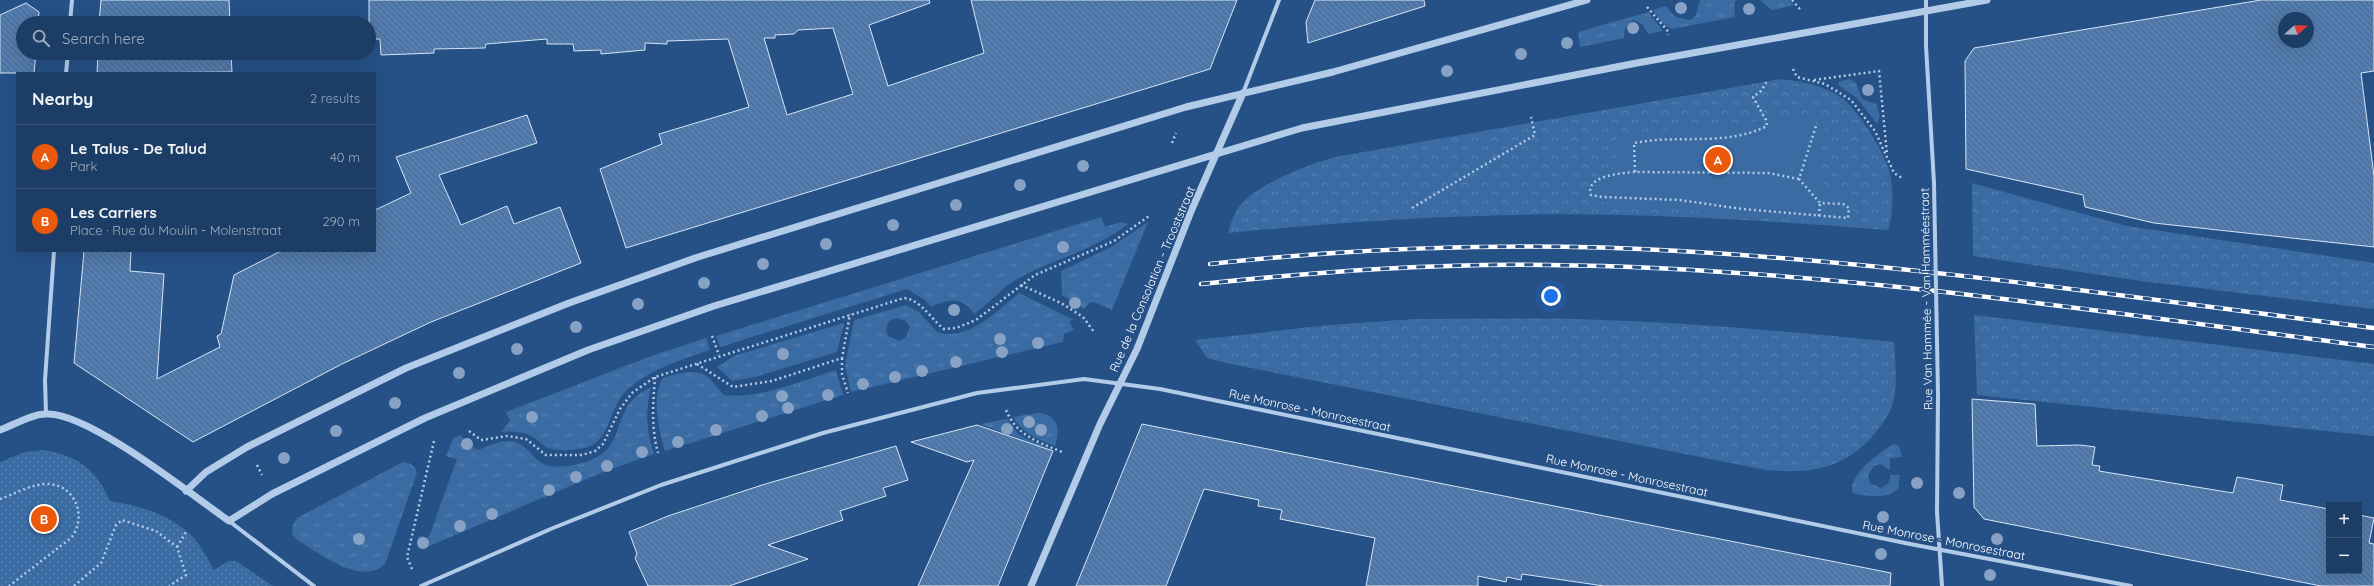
<!DOCTYPE html>
<html lang="en">
<head>
<meta charset="utf-8">
<style>
  :root { --surface:#1c3d65; --page:#29486e; --text:#f1f3f6; --muted:#a0aebf; --line:#3a5679; --accent:#ea580c }
  body { margin:0; font-family:Quicksand,sans-serif; background:var(--page); color:var(--text) }
  .controls { position:absolute; right:12px; bottom:12px; display:grid; overflow:hidden; border-radius:0px; box-shadow:0 4px 16px #0002 }
  .controls button { width:36px; height:36px; display:grid; place-items:center; padding:0; border:0; border-bottom:1px solid var(--line); background:var(--surface); color:var(--text); font:20px sans-serif }
  .compass { position:absolute; left:2278px; top:12px; width:36px; height:36px; border-radius:50%; background:var(--surface); box-shadow:0 4px 16px #0002; rotate:70deg }
  .you { position:absolute; left:1551px; top:296px; width:14px; height:14px; margin:-10px; border:3px solid #fff; border-radius:50%; background:#1a73e8; box-shadow:0 0 0 6px #1a73e833 }
  .badge { display:grid; place-items:center; width:26px; height:26px; border-radius:50%; background:var(--accent); color:#fff; font-size:13px; font-weight:700 }
  .pin { position:absolute; translate:-50% -50%; border:2px solid #fff; box-shadow:0 1px 4px #0006 }
  .list { margin:0; padding:0; list-style:none }
  h2 { display:flex; justify-content:space-between; align-items:center; height:52px; margin:0; padding:0 16px; font-size:17px }
  h2 small { font-size:13px; font-weight:400; color:var(--muted) }
  .list li { display:grid; grid-template-columns:26px 1fr auto; gap:12px; align-items:center; box-sizing:border-box; height:64px; padding:0 16px; border-top:1px solid var(--line) }
  .list b { display:block; font-size:15px; white-space:nowrap }
  .list p { margin:0; font-size:13px; white-space:nowrap; color:var(--muted) }
  .list em { font-size:13px; font-style:normal; color:var(--muted) }
  .icon { flex:none; width:22px; height:22px; fill:none; stroke:currentColor; stroke-width:2; stroke-linecap:round; stroke-linejoin:round }
  .map { position:relative; flex:none; width:2374px; height:586px; overflow:hidden }
  .search { position:absolute; background:var(--surface); box-shadow:0 4px 16px #0002; left:16px; top:16px; width:360px; height:44px; display:flex; align-items:center; gap:10px; box-sizing:border-box; padding:0 14px; border-radius:22px; color:var(--muted); font-size:15px }
  .panel { position:absolute; background:var(--surface); box-shadow:0 4px 16px #0002; left:16px; top:72px; width:360px; height:180px; border-radius:0px }
  .map>svg:first-child { display:block }
</style>
</head>
<body>
<div class="map">
<svg width="2374" height="586" viewBox="0 0 2374 586">
  <defs>
    <pattern id="grass-tufts" width="24" height="20" patternUnits="userSpaceOnUse"><rect width="24" height="20" fill="#3b6ba3"/><path d="M3 7l-1-3M5 7V3M7 7l1-3M15 17l-1-3M17 17v-4M19 17l1-3" fill="none" stroke="#5881b1"/></pattern>
    <pattern id="forest-crowns" width="20" height="18" patternUnits="userSpaceOnUse"><rect width="20" height="18" fill="#3b6ba3"/><path d="M2 6a3 3 0 1 1 6 0M12 15a3 3 0 1 1 6 0" fill="none" stroke="#5881b1"/></pattern>
    <pattern id="park-dots" width="8" height="8" patternUnits="userSpaceOnUse"><rect width="8" height="8" fill="#3b6ba3"/><path d="M2 2h.1M6 6h.1" fill="none" stroke="#5881b1" stroke-width="1.8" stroke-linecap="round"/></pattern>
    <pattern id="building-back-hatch" width="6" height="6" patternUnits="userSpaceOnUse"><rect width="6" height="6" fill="#537db0"/><path d="M-1 5l2 2M0 0l6 6M5-1l2 2" fill="none" stroke="#506783"/></pattern>
  </defs>
  <rect width="100%" height="100%" fill="#265187"/>
  <path fill="url(#grass-tufts)" fill-rule="evenodd" d="M 1700,0 L 1736,0 L 1734,5 L 1735,17 L 1671,29 L 1661,22 L 1653,10 L 1666,6 L 1675,17 L 1691,20 L 1696,15 Z
    M 1760,0 L 1789,0 L 1794,5 L 1772,10 Z
    M 1648,12 L 1663,31 L 1648,34 L 1643,25 L 1634,20 C 1626,23 1624,30 1624,38 L 1580,47 L 1578,32 Z
    M 1849,79 L 1856,83 L 1862,99 L 1876,104 L 1880,116 L 1877,124 L 1857,98 L 1838,85 L 1839,82 Z
    M 1101,217 L 1105,227 L 1121,222 L 1128,224 C 1096,250 1053,259 1017,279 C 1001,288 989,304 974,314 C 964,296 947,299 931,307 L 925,300 L 907,289 L 720,347 L 716,336 Z
    M 1148,222 L 1112,310 L 1096,303 L 1090,302 L 1084,309 L 1062,295 L 1061,271 L 1113,246 Z
    M 1019,293 L 1074,320 L 1069,321 L 1074,330 L 1064,334 L 1063,342 L 851,392 L 845,366 L 854,320 L 906,305 L 919,312 L 937,332 C 968,342 997,311 1019,293 ZM 896,318 L 906,321 L 910,327 L 906,337 L 899,341 L 888,336 L 886,328 L 889,321 Z
    M 844,323 L 837,352 L 755,377 L 732,381 L 717,367 L 734,356 Z
    M 706,338 L 710,350 C 680,360 650,369 626,391 C 610,406 610,440 588,447 C 577,450 559,452 548,448 C 543,446 538,440 533,437 C 524,432 512,430 501,432 L 510,421 L 506,412 L 654,355 Z
    M 836,370 L 843,395 L 665,451 C 659,433 651,394 663,378 C 676,374 697,367 709,378 C 714,383 719,390 724,395 C 758,400 803,380 836,370 Z
    M 651,387 C 645,411 646,431 654,454 L 603,472 L 427,547 L 420,548 L 417,537 L 422,536 L 427,538 L 430,534 L 457,459 L 446,456 L 453,439 L 460,435 L 477,450 C 487,447 499,440 510,441 C 524,442 530,454 540,462 C 553,472 586,464 599,456 C 618,445 617,421 629,404 C 635,396 643,391 651,387 Z
    M 1039,413 C 1059,416 1060,429 1055,446 C 1038,439 1023,434 1013,417 Z
    M 1007,419 L 1019,435 L 1054,451 L 980,424 Z
    M 1893,444 L 1899,446 L 1902,457 L 1890,458 L 1890,470 L 1880,464 L 1874,466 L 1868,475 L 1870,483 L 1881,488 L 1888,484 L 1891,475 L 1900,475 L 1898,489 C 1886,500 1868,496 1853,493 C 1846,476 1881,452 1893,444 Z
    M 403,462 C 411,463 415,465 417,473 L 385,564 C 363,586 321,555 299,541 L 292,534 L 293,525 L 297,518 Z"/>
  <path fill="url(#forest-crowns)" d="M 1781,79 C 1801,81 1825,86 1842,98 C 1860,112 1887,156 1891,178 C 1893,194 1893,215 1888,230 C 1800,223 1711,217 1623,215 C 1491,212 1359,220 1228,233 C 1230,227 1232,219 1235,213 C 1249,186 1307,165 1335,157 Z
    M 1972,183 L 2127,226 L 2374,263 L 2374,309 L 2141,281 L 1973,256 Z
    M 1974,315 L 2374,364 L 2374,436 L 1977,395 Z
    M 1416,319 C 1469,319 1523,318 1576,319 C 1682,322 1788,331 1894,342 C 1895,361 1898,383 1893,403 C 1890,414 1883,423 1876,432 C 1846,469 1811,474 1766,470 L 1231,364 L 1207,358 L 1195,340 L 1329,325 Z"/>
  <path fill="url(#park-dots)" d="M 44,450 C 78,456 96,469 110,501 C 142,506 171,515 194,538 C 202,547 208,560 214,570 L 229,561 L 236,561 L 273,586 L 0,586 L 0,462 L 25,452 Z"/>
  <path fill="#3b6ba3" d="M 1827,114 L 1818,170 L 1823,189 L 1848,193 L 1857,222 L 1780,219 L 1585,200 C 1589,177 1595,176 1616,169 L 1617,135 Z"/>
  <path fill="url(#building-back-hatch)" stroke="#d6e5f7" fill-rule="evenodd" d="M 101,0 L 229,0 L 230,23 L 99,23 Z
    M 369,0 L 929,0 L 930,3 L 869,25 L 888,86 L 984,53 L 971,0 L 1237,0 L 1210,69 L 626,248 L 600,169 L 662,144 L 659,134 L 749,107 L 728,39 L 667,41 L 667,44 L 645,43 L 645,50 L 601,54 L 601,50 L 574,51 L 573,44 L 547,44 L 547,39 L 486,44 L 485,48 L 434,49 L 434,53 L 381,55 L 380,39 L 369,39 ZM 833,28 L 853,94 L 787,115 L 764,38 L 775,38 L 775,35 L 794,34 L 798,30 Z
    M 1315,0 L 1424,0 L 1425,6 L 1308,43 L 1306,22 Z
    M 2261,0 L 2374,0 L 2374,71 L 2361,73 L 2374,176 L 2374,247 L 2154,223 L 2085,207 L 2083,195 L 1966,169 L 1965,61 L 1974,48 ZM 2284,18 L 2308,18 L 2308,42 L 2284,42 Z
    M 26,3 L 39,12 L 38,23 L 23,23 L 23,53 L 36,53 L 34,73 L 0,73 L 0,15 Z
    M 98,53 L 231,53 L 232,72 L 97,73 Z
    M 527,115 L 537,143 L 439,175 L 461,225 L 507,206 L 514,224 L 560,207 L 581,263 L 431,322 L 342,364 L 193,442 L 74,363 L 84,251 L 131,251 L 130,271 L 164,274 L 157,379 L 220,347 L 217,336 L 221,334 L 234,275 L 281,251 L 375,251 L 375,210 L 411,193 L 396,157 Z
    M 1972,399 L 2035,404 L 2037,446 L 2080,445 L 2095,447 L 2092,465 L 2100,466 L 2099,471 L 2233,493 L 2237,477 L 2283,485 L 2280,500 L 2329,509 L 2329,571 L 2359,571 L 2359,515 L 2374,518 L 2369,543 L 2374,544 L 2374,586 L 2321,586 L 1984,519 L 1974,507 Z
    M 1142,424 L 1891,573 L 1890,586 L 1604,586 L 1522,574 L 1521,580 L 1507,577 L 1506,582 L 1478,576 L 1478,586 L 1366,586 L 1375,538 L 1280,519 L 1282,510 L 1258,506 L 1259,500 L 1204,489 L 1166,586 L 1076,586 Z
    M 977,425 L 1053,451 L 998,586 L 918,586 L 974,460 L 967,462 L 911,442 Z
    M 896,446 L 908,480 L 883,488 L 886,496 L 840,511 L 843,520 L 768,545 L 808,559 L 729,586 L 648,586 L 635,558 L 637,554 L 629,532 L 668,516 L 762,485 Z"/>
  <g fill="none" stroke-linecap="round" stroke-linejoin="round">
    <path stroke="#b2cbe8" stroke-width="2.5" stroke-dasharray="2 3" stroke-linecap="butt" d="M 1792,0 L 1800,9
      M 1647,7 L 1667,30 L 1668,35
      M 1793,69 L 1797,77 L 1825,84 L 1851,100 L 1875,131 L 1894,173 L 1902,178
      M 1814,80 L 1879,71 L 1887,154
      M 1172,143 L 1176,133
      M 1635,172 L 1634,143 C 1678,134 1725,147 1767,126 L 1766,120 L 1753,97 L 1761,91 L 1767,81
      M 1799,179 L 1768,173 L 1635,172 C 1624,173 1584,175 1591,195 L 1602,197 L 1680,200 L 1742,209 L 1848,218 L 1849,208 L 1843,204 L 1820,203 L 1799,179 L 1817,123
      M 1412,208 L 1535,135 L 1531,117
      M 1819,216 L 1820,203
      M 1021,285 L 1061,303 L 1083,317 L 1094,332
      M 712,336 L 719,355
      M 842,358 L 842,374 L 848,393
      M 697,364 L 733,387 L 772,381 L 842,358 L 850,314
      M 655,377 C 653,404 651,427 658,453
      M 1006,410 C 1016,435 1038,442 1062,452
      M 469,431 L 481,440 L 507,436 L 526,439 L 546,455 L 582,455 L 595,451 L 603,444 L 620,409 L 632,393 L 655,377 L 904,298 C 921,300 930,318 944,329 L 956,328 L 976,320 L 1035,275 L 1114,241 L 1149,216
      M 257,465 L 262,475
      M 0,499 C 15,494 31,484 47,484 C 75,484 88,517 71,538 L 9,586
      M 177,547 L 186,532
      M 412,569 L 407,557 L 434,441
      M 74,586 L 101,563 L 116,525 L 122,520 L 156,531 L 177,547 L 186,575 L 169,586"/>
    <path stroke="#b2cbe8" stroke-width="4" d="M 1926,0 L 1926,46 L 1934,183
      M 70,23 L 72,0
      M 66,73 L 68,53
      M 1243,93 L 1279,0
      M 1938,394 L 1937,512 L 1942,586
      M 46,414 L 45,380 L 54,251
      M 229,521 L 314,586
      M 421,586 L 553,528 L 661,485 L 823,433 L 977,393 L 1084,379 L 1160,389 L 1910,544 L 2131,586"/>
    <path stroke="#b2cbe8" stroke-width="7" d="M 0,430 C 14,425 31,414 46,414 C 87,411 192,495 229,521 L 272,494 L 425,418 L 588,350 L 714,306 L 1302,128 L 1637,63 L 1987,0
      M 186,491 L 206,472 L 247,447 L 406,368 L 569,303 L 698,257 L 1186,107 L 1333,72 L 1587,0
      M 1031,586 L 1100,424 L 1137,349 L 1192,209 L 1243,93"/>
    <defs>
      <path id="rail" d="M 1210,264 C 1365,247 1523,242 1679,251 C 1912,264 2143,299 2374,328
        M 1201,284 C 1317,272 1433,263 1549,265 C 1825,268 2101,312 2374,347"/>
    </defs>
    <use href="#rail" stroke="#fff" stroke-width="4.5"/>
    <use href="#rail" stroke="#265187" stroke-width="3" stroke-dasharray="9" stroke-linecap="butt"/>
    <path stroke="#b2cbe8" stroke-width="4" d="M 1934,183 L 1938,394"/>
  </g>
  <g fill="#87a2c5">
    <circle cx="1681" cy="8" r="6"/>
    <circle cx="1749" cy="9" r="6"/>
    <circle cx="1633" cy="28" r="6"/>
    <circle cx="1567" cy="43" r="6"/>
    <circle cx="1521" cy="54" r="6"/>
    <circle cx="1447" cy="71" r="6"/>
    <circle cx="1868" cy="90" r="6"/>
    <circle cx="1083" cy="166" r="6"/>
    <circle cx="1020" cy="185" r="6"/>
    <circle cx="956" cy="205" r="6"/>
    <circle cx="893" cy="225" r="6"/>
    <circle cx="826" cy="244" r="6"/>
    <circle cx="1063" cy="247" r="6"/>
    <circle cx="763" cy="264" r="6"/>
    <circle cx="704" cy="283" r="6"/>
    <circle cx="1075" cy="303" r="6"/>
    <circle cx="638" cy="304" r="6"/>
    <circle cx="954" cy="310" r="6"/>
    <circle cx="576" cy="327" r="6"/>
    <circle cx="1000" cy="339" r="6"/>
    <circle cx="1038" cy="343" r="6"/>
    <circle cx="517" cy="349" r="6"/>
    <circle cx="1002" cy="352" r="6"/>
    <circle cx="783" cy="354" r="6"/>
    <circle cx="956" cy="362" r="6"/>
    <circle cx="922" cy="371" r="6"/>
    <circle cx="459" cy="373" r="6"/>
    <circle cx="895" cy="377" r="6"/>
    <circle cx="863" cy="384" r="6"/>
    <circle cx="828" cy="395" r="6"/>
    <circle cx="782" cy="396" r="6"/>
    <circle cx="395" cy="403" r="6"/>
    <circle cx="788" cy="408" r="6"/>
    <circle cx="762" cy="416" r="6"/>
    <circle cx="532" cy="417" r="6"/>
    <circle cx="1029" cy="422" r="6"/>
    <circle cx="1007" cy="429" r="6"/>
    <circle cx="716" cy="430" r="6"/>
    <circle cx="1041" cy="430" r="6"/>
    <circle cx="336" cy="431" r="6"/>
    <circle cx="678" cy="442" r="6"/>
    <circle cx="467" cy="444" r="6"/>
    <circle cx="642" cy="452" r="6"/>
    <circle cx="284" cy="458" r="6"/>
    <circle cx="607" cy="466" r="6"/>
    <circle cx="576" cy="477" r="6"/>
    <circle cx="1917" cy="483" r="6"/>
    <circle cx="549" cy="490" r="6"/>
    <circle cx="1959" cy="493" r="6"/>
    <circle cx="492" cy="514" r="6"/>
    <circle cx="1883" cy="517" r="6"/>
    <circle cx="460" cy="526" r="6"/>
    <circle cx="359" cy="539" r="6"/>
    <circle cx="1997" cy="539" r="6"/>
    <circle cx="423" cy="543" r="6"/>
    <circle cx="1881" cy="554" r="6"/>
    <circle cx="1990" cy="575" r="6"/>
  </g>
  <g text-anchor="middle" dominant-baseline="central" stroke-width="3.5" stroke-linejoin="round" paint-order="stroke">
    <g font-size="12" fill="#fff" stroke="#265187">
      <text transform="translate(1152 279) rotate(-67)">Rue de la Consolation - Trooststraat</text>
      <text transform="translate(1926 299) rotate(-91)">Rue Van Hammée - Van Hamméestraat</text>
      <text transform="translate(1310 410) rotate(12)">Rue Monrose - Monrosestraat</text>
      <text transform="translate(1627 475) rotate(12)">Rue Monrose - Monrosestraat</text>
      <text transform="translate(1944 540) rotate(11)">Rue Monrose - Monrosestraat</text>
    </g>
  </g>
</svg>
<div class="controls">
<button>+</button>
<button>−</button>
</div>
<svg class="compass" viewBox="-18 -18 36 36"><path d="M0-13l5 13h-10z" fill="#e53935"/><path d="M0 13l5-13h-10z" fill="#a0aebf"/></svg>
<div class="you"></div>
<div class="pin badge" style="left:1718px;top:160px">A</div>
<div class="pin badge" style="left:44px;top:519px">B</div>
<div class="search"><svg class="icon" aria-label="search" viewBox="0 0 24 24"><circle cx="10" cy="10" r="6"/><path d="M15 15l6 6"/></svg>Search here</div>
<section class="panel">
<h2>Nearby<small>2 results</small></h2>
<ul class="list">
<li><span class="badge">A</span><div><b>Le Talus - De Talud</b><p>Park</p></div><em>40 m</em></li>
<li><span class="badge">B</span><div><b>Les Carriers</b><p>Place · Rue du Moulin - Molenstraat</p></div><em>290 m</em></li>
</ul>
</section>
</div>
</body>
</html>
